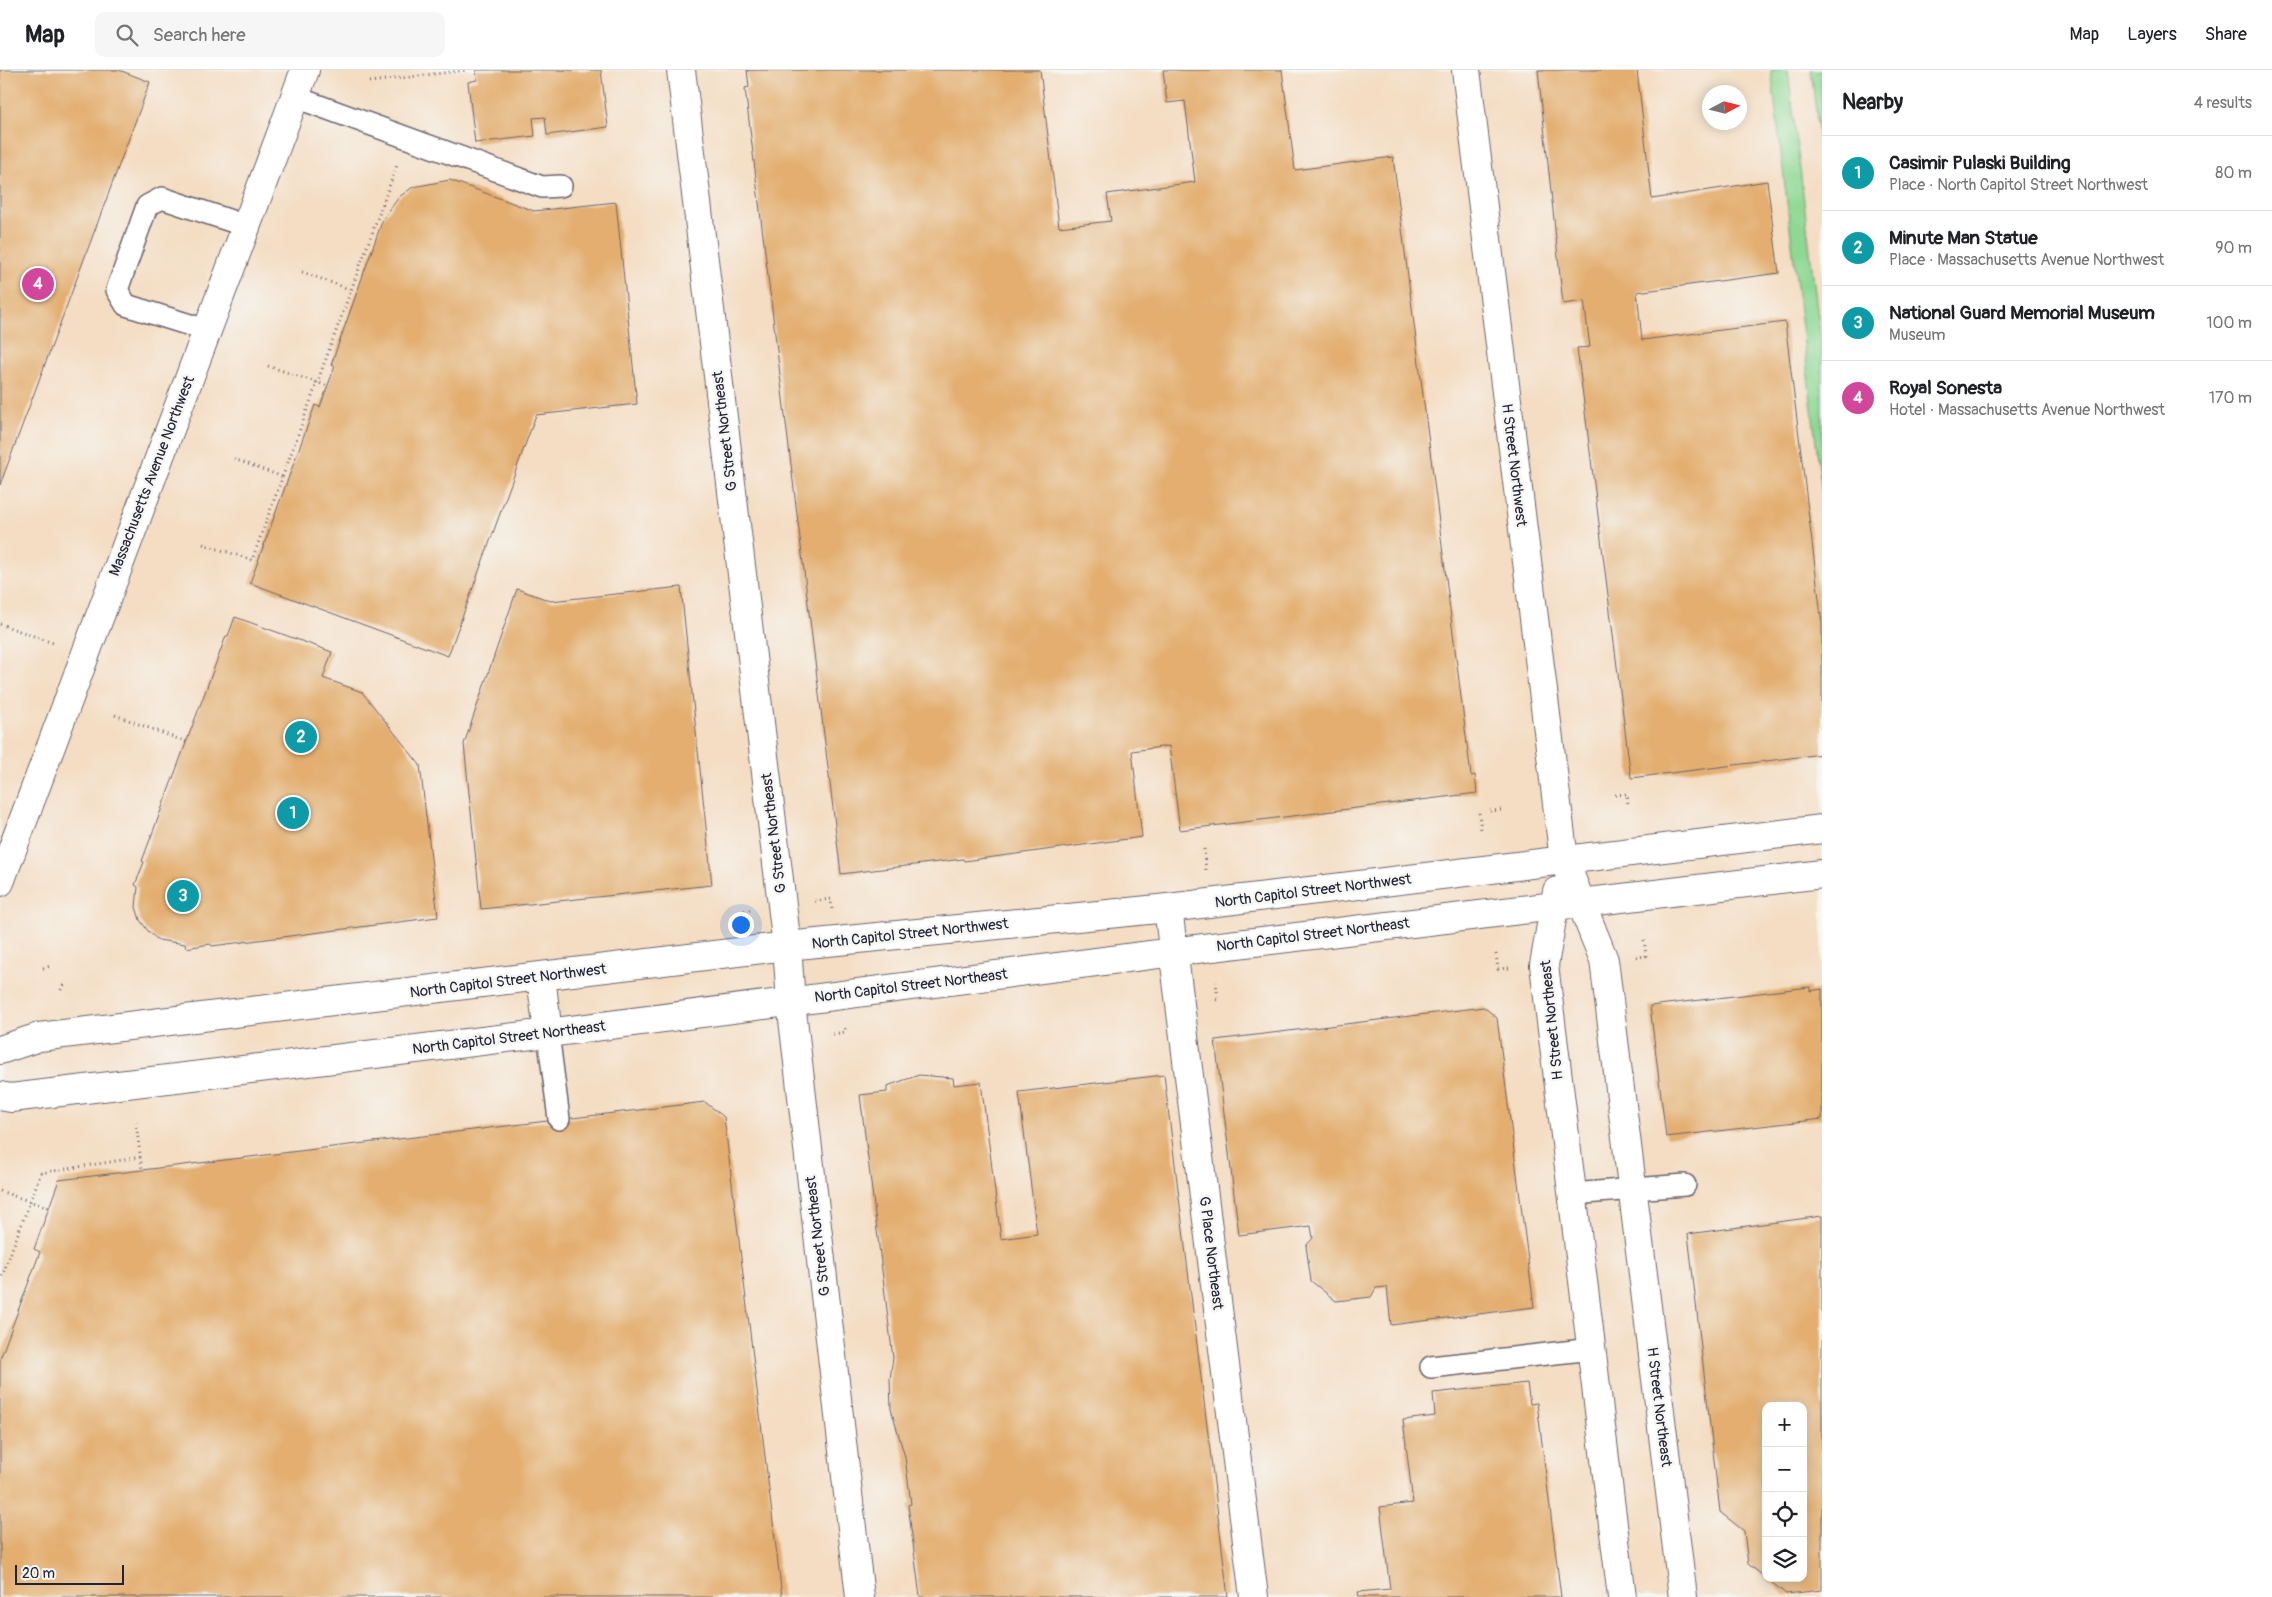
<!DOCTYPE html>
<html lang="en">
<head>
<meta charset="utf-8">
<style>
  :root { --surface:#fff; --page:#f6f6f6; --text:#202124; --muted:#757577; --line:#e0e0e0; --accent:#1f6fb2 }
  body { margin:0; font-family:Pangolin,sans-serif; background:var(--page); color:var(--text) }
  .controls { position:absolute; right:15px; bottom:15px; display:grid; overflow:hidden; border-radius:10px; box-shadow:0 2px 12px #0003 }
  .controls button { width:45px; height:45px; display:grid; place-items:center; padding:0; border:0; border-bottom:1px solid var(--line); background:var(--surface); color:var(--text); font:25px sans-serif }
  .compass { position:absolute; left:1702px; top:15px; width:45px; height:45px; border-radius:50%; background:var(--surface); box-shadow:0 2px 12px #0003; rotate:83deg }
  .scale { position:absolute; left:15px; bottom:12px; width:109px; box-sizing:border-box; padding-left:5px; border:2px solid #22223b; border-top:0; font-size:14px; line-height:18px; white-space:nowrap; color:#22223b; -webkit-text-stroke:4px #f6f6f2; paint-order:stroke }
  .you { position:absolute; left:740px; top:854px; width:18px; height:18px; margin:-12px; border:4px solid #fff; border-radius:50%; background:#1a73e8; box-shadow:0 0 0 8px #1a73e833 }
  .badge { display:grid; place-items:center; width:32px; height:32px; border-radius:50%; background:var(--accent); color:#fff; font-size:16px; font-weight:700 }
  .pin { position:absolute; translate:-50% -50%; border:2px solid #fff; box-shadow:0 1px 5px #0006 }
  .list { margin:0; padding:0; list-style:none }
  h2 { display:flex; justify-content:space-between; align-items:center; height:65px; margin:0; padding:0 20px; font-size:21px }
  h2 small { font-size:16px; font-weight:400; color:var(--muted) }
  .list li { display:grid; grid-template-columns:32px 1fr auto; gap:15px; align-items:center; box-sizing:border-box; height:75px; padding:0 20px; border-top:1px solid var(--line) }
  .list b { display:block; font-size:19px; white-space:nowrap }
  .list p { margin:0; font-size:16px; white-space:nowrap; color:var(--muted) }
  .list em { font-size:16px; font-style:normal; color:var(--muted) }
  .icon { flex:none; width:28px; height:28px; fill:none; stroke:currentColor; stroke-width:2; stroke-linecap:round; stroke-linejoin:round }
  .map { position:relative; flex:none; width:1822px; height:1527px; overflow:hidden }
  header { display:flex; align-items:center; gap:30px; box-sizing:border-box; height:70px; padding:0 25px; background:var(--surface); border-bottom:1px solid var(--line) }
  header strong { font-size:24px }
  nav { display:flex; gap:28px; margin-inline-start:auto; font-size:18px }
  .search { width:350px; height:45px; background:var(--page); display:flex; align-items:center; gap:12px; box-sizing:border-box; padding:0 18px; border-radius:10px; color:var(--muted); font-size:19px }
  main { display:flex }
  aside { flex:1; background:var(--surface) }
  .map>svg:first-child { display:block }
</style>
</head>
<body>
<header>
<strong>Map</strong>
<div class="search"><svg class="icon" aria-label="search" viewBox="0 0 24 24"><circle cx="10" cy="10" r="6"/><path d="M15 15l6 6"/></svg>Search here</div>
<nav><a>Map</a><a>Layers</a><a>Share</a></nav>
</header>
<main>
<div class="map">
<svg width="1822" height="1527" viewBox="0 0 1822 1527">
  <rect width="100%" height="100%" fill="#f6f6f2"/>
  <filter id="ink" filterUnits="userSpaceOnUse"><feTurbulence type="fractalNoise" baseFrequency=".02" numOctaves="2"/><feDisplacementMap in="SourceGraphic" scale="10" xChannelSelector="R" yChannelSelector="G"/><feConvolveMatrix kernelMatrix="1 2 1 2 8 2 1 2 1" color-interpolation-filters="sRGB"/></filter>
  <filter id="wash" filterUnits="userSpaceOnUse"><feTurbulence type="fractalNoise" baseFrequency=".0096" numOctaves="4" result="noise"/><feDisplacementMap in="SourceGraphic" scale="20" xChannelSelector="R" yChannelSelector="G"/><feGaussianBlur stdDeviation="1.12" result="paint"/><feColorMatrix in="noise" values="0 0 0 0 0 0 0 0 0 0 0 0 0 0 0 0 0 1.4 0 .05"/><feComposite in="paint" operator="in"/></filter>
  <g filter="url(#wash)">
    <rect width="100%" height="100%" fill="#f4ddc3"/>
    <path fill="#8ed893" stroke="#587d67" d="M 1771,0 L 1788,0 L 1822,280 L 1822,423 Z
      M 1811,0 L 1822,0 L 1822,92 Z"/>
    <g id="blocks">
      <path fill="#e3ae6f" d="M 0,0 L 119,0 L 150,12 L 0,415 Z
        M 476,0 L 601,0 L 608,57 L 547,65 L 545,47 L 533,48 L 535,66 L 475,73 L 468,12 L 477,10 Z
        M 747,0 L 1040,0 L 1059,157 L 1111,151 L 1107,124 L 1195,112 L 1185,31 L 1167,33 L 1163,0 L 1282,0 L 1295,100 L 1393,87 L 1471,706 L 1475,705 L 1477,723 L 1180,760 L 1169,676 L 1132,681 L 1142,767 L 964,791 L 963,789 L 841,804 L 745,18 L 749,17 Z
        M 1538,0 L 1637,0 L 1652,129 L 1767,111 L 1779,203 L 1637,222 L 1642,270 L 1785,252 L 1822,554 L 1822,684 L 1631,708 L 1577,278 L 1590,277 L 1584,231 L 1563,234 Z
        M 450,110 L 534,141 L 616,132 L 637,334 L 536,345 L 448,586 L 250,513 L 315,335 L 320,337 L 335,296 L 331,295 L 383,149 L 399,127 L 413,117 Z
        M 681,517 L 712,815 L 481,839 L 464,674 L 517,519 L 551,531 Z
        M 235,547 L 332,582 L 323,608 L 362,622 L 420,695 L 438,847 L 212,876 L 210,874 L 186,878 L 185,874 L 158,870 L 148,861 L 140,850 L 136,837 L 138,817 L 135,815 L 144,792 L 142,791 L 226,566 L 228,566 Z
        M 1810,917 L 1810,921 L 1822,919 L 1822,1049 L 1666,1067 L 1650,936 Z
        M 1484,937 L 1497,948 L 1534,1237 L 1391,1255 L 1387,1217 L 1376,1218 L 1371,1227 L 1336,1231 L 1311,1211 L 1306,1176 L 1313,1168 L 1311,1156 L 1239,1165 L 1215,970 Z
        M 919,1005 L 953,1008 L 954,1015 L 981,1012 L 1001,1169 L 1037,1164 L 1019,1022 L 1164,1005 L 1228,1527 L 920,1527 L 908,1435 L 911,1434 L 905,1387 L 891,1339 L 890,1309 L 893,1288 L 860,1025 L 887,1022 L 887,1016 Z
        M 705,1032 L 724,1047 L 782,1527 L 0,1527 L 0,1289 L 40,1182 L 34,1179 L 59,1110 Z
        M 1822,1146 L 1822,1520 L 1786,1524 L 1766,1508 L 1803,1508 L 1803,1336 L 1766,1336 L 1766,1508 L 1748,1494 L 1744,1461 L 1720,1442 L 1688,1164 Z
        M 1527,1313 L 1530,1334 L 1537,1333 L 1561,1527 L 1359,1527 L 1358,1522 L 1390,1519 L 1380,1437 L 1413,1433 L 1403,1350 L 1435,1346 L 1433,1323 Z"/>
    </g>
  </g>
  <g filter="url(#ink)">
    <use href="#blocks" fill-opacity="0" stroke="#6c636b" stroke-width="1"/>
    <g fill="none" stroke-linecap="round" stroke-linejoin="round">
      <defs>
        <path id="service" d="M 295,27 L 542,117 L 561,116
          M 206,260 L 126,235 L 117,220 L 147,136 L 162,128 L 246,156
          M 548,963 L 559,1049
          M 1572,1124 L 1685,1115
          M 1431,1297 L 1592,1279"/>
        <path id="minor" d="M 681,0 L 787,876 L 791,932 L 860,1527
          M 1168,838 L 1254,1527"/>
        <path id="primary" d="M 1466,0 L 1564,790 L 1604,890 L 1683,1527
          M 0,812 L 305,0
          M 1557,821 L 1544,895 L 1622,1527
          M 541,907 L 548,963
          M 0,980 L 39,967 L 210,946 L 787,876 L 1168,838 L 1822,759
          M 0,1026 L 11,1028 L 548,963 L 1212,877 L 1822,804"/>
      </defs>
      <use href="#service" stroke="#6c636b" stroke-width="24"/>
      <use href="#minor" stroke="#6c636b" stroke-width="30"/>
      <use href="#primary" stroke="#6c636b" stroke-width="30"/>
      <path stroke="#6c636b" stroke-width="3" stroke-dasharray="1 4" stroke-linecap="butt" d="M 369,12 L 467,0
        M 302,202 L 352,220
        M 268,296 L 328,316
        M 234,389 L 283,407
        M 203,474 L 252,490 L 397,95
        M 0,554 L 56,574
        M 115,645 L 186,672
        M 1615,725 L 1627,724 L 1628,736
        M 1490,741 L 1501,740
        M 1479,743 L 1481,760
        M 1204,779 L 1206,801
        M 815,831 L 831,829 L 832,840
        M 742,848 L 741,841 L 750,840
        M 1496,884 L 1498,899 L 1510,898
        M 1636,887 L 1646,886 L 1644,869
        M 43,898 L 51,896
        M 61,920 L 65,912
        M 1211,929 L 1218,930 L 1216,912
        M 833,964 L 845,962 L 845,958
        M 136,1052 L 142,1100
        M 0,1121 L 49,1138
        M 0,1211 L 41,1103 L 141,1087"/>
      <use href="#service" stroke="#fff" stroke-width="21"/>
      <use href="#minor" stroke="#fff" stroke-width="28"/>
      <use href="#primary" stroke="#fff" stroke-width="28"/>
    </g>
  </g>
  <g text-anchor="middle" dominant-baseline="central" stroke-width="5" stroke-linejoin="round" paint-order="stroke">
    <g font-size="15" fill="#22223b" stroke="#f6f6f2">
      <text transform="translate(725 361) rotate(-97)">G Street Northeast</text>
      <text transform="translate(1514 395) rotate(83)">H Street Northwest</text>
      <text transform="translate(152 406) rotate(-69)">Massachusetts Avenue Northwest</text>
      <text transform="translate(774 763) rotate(-97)">G Street Northeast</text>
      <text transform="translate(1313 821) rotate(-7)">North Capitol Street Northwest</text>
      <text transform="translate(910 864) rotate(-6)">North Capitol Street Northwest</text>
      <text transform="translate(1313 865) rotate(-7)">North Capitol Street Northeast</text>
      <text transform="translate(508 911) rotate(-7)">North Capitol Street Northwest</text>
      <text transform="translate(911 916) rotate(-7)">North Capitol Street Northeast</text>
      <text transform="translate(1552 950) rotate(-96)">H Street Northeast</text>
      <text transform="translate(509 968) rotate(-7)">North Capitol Street Northeast</text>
      <text transform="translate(818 1166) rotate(-97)">G Street Northeast</text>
      <text transform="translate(1211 1183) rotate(83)">G Place Northeast</text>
      <text transform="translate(1659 1337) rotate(83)">H Street Northeast</text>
    </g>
  </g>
</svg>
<div class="controls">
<button>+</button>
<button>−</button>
<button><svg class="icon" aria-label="locate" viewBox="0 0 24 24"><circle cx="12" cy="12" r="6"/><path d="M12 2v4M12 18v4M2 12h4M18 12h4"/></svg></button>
<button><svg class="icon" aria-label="layers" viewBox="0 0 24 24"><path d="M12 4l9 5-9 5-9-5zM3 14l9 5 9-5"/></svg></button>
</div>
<svg class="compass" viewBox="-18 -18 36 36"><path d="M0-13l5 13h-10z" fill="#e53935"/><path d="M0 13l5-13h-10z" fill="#757577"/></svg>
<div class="scale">20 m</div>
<div class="you"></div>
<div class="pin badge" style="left:293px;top:743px;background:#0f9aa8">1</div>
<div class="pin badge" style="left:301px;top:667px;background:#0f9aa8">2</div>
<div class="pin badge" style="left:183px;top:826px;background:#0f9aa8">3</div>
<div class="pin badge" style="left:38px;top:214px;background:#d1479c">4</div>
</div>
<aside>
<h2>Nearby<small>4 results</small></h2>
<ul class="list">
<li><span class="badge" style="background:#0f9aa8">1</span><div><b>Casimir Pulaski Building</b><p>Place · North Capitol Street Northwest</p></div><em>80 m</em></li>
<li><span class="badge" style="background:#0f9aa8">2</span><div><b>Minute Man Statue</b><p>Place · Massachusetts Avenue Northwest</p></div><em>90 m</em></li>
<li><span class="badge" style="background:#0f9aa8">3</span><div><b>National Guard Memorial Museum</b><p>Museum</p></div><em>100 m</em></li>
<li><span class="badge" style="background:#d1479c">4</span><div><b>Royal Sonesta</b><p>Hotel · Massachusetts Avenue Northwest</p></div><em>170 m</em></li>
</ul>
</aside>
</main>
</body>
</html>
